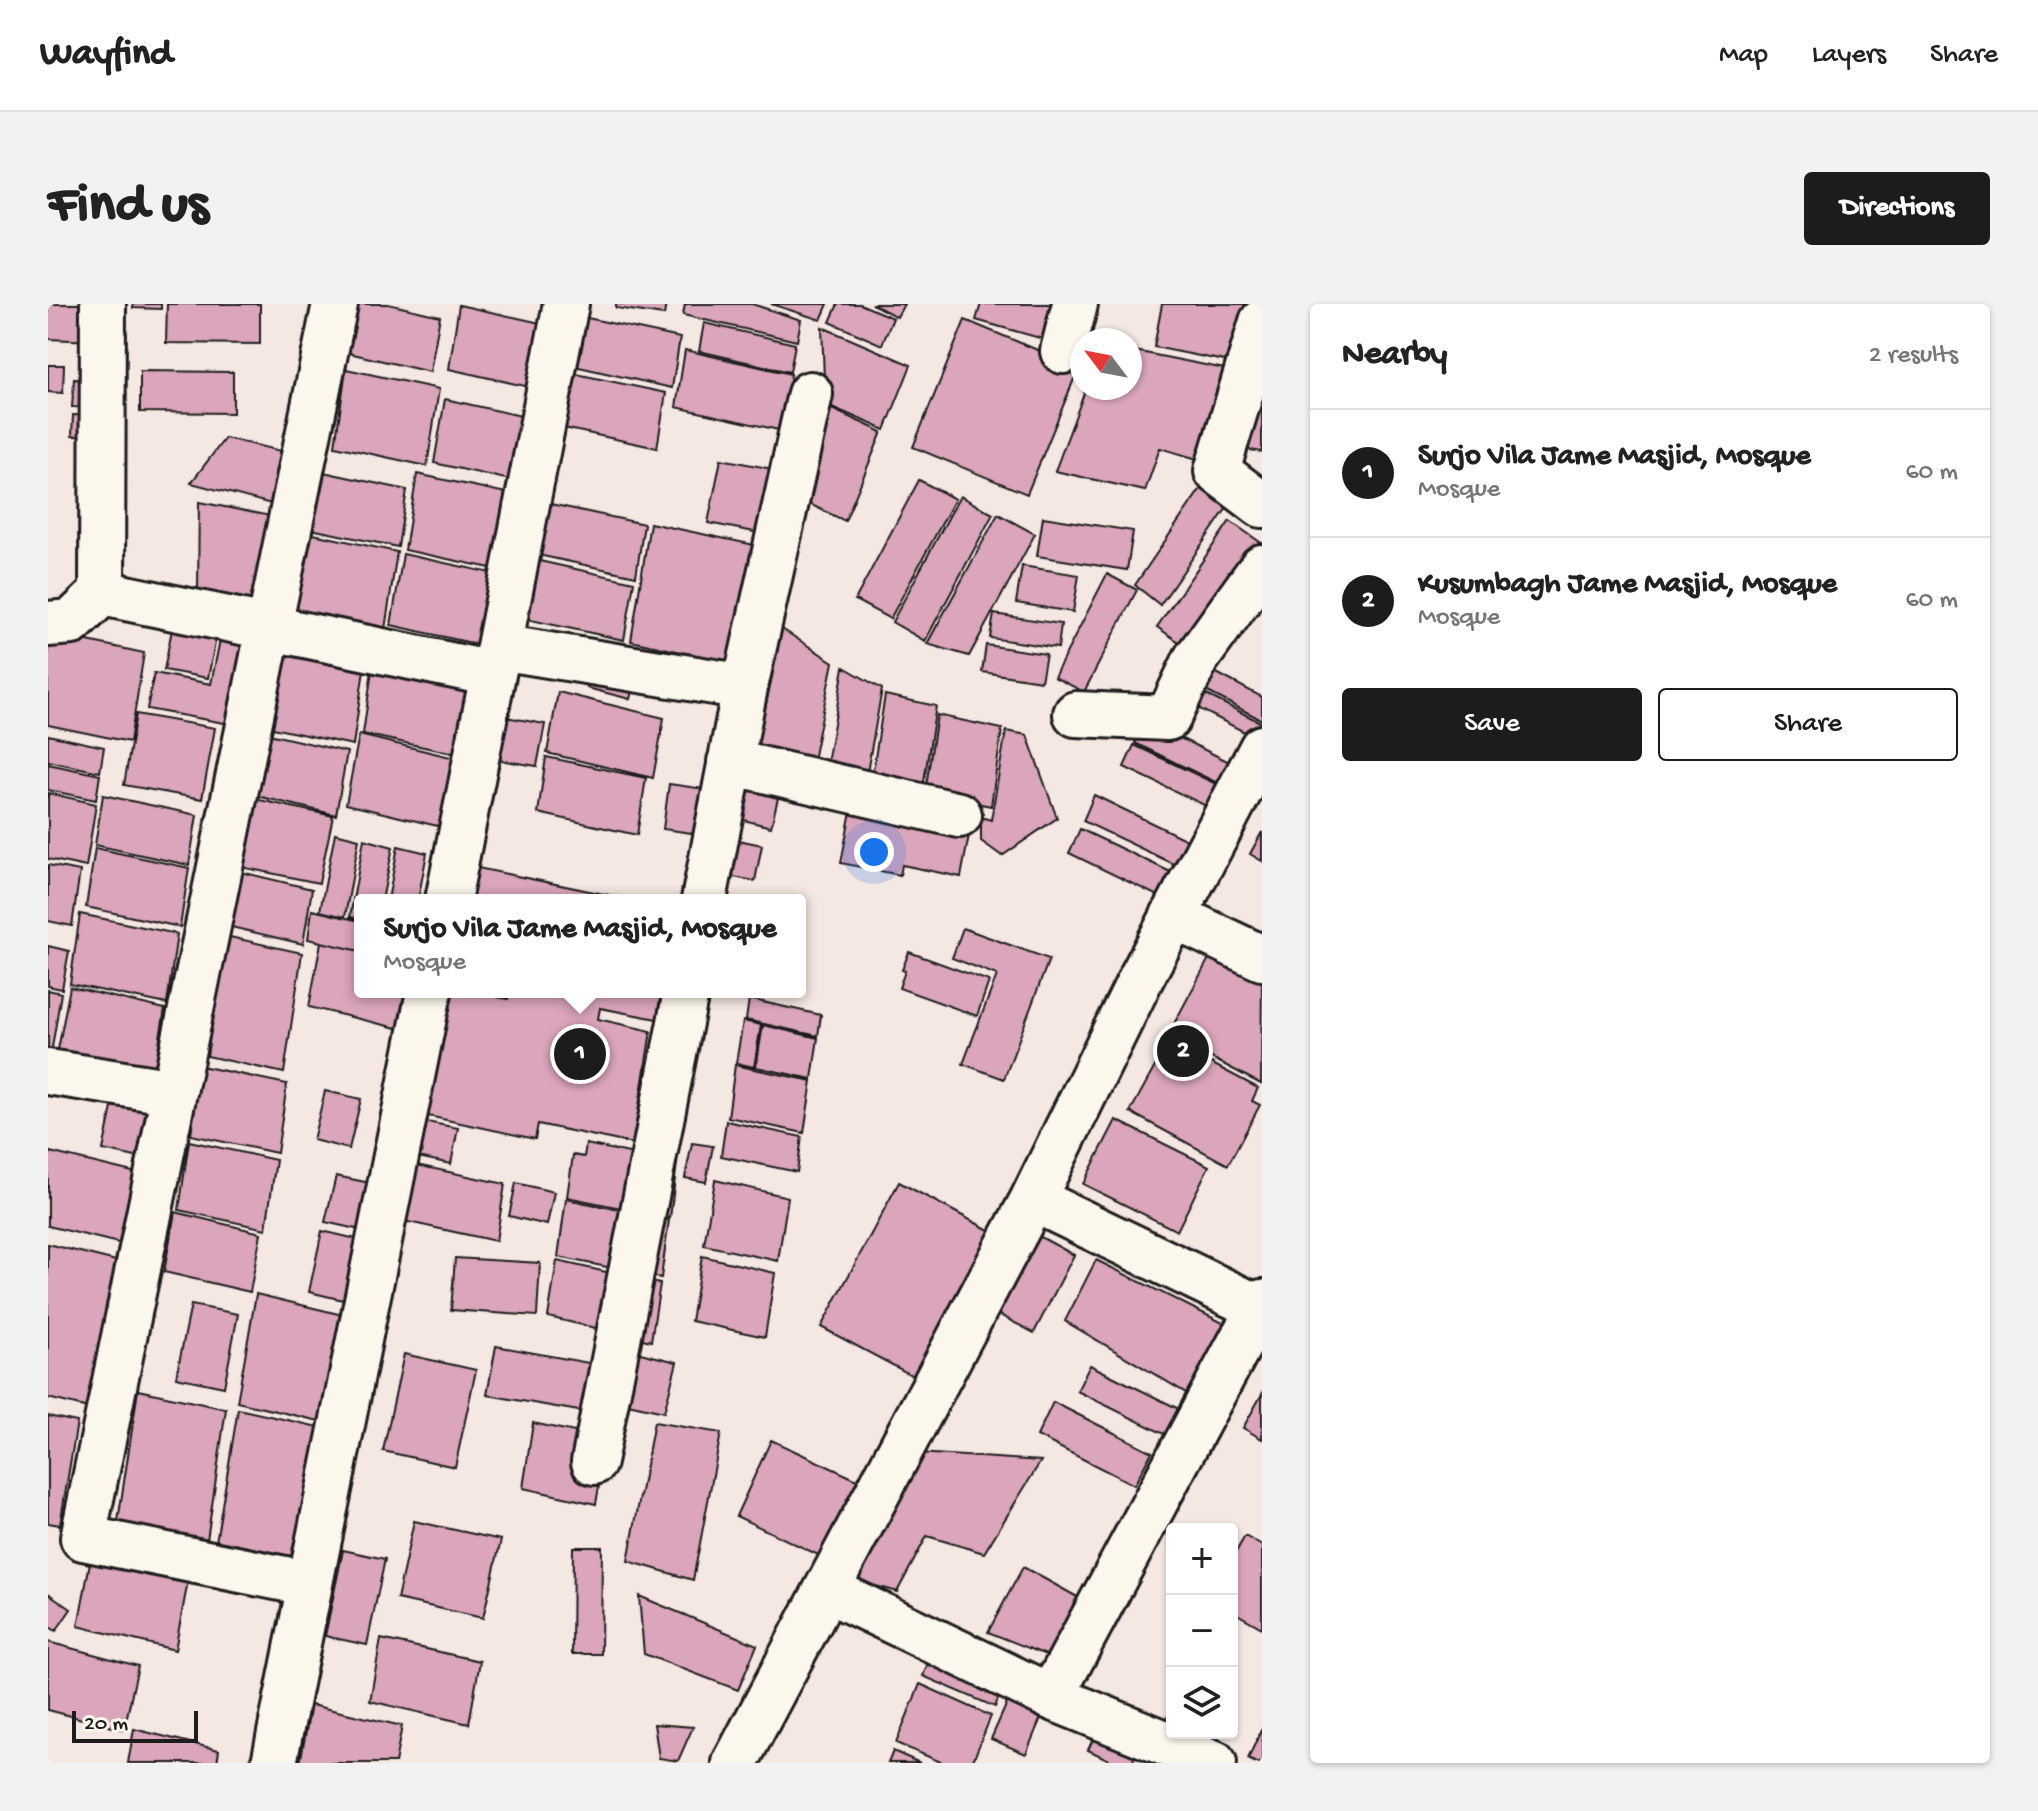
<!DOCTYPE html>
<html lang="en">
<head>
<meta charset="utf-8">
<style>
  :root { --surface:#fff; --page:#f2f2f2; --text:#222; --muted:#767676; --line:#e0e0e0; --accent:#1c1c1c }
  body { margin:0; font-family:"Gochi Hand",sans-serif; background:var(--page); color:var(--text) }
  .controls { position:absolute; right:24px; bottom:24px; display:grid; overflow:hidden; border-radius:8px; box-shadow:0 2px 6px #0004 }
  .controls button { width:72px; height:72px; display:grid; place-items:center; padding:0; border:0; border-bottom:2px solid var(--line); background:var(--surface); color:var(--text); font:40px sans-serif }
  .compass { position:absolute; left:1022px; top:24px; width:72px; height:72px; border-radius:50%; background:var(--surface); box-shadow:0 2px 6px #0004; rotate:302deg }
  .scale { position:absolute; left:24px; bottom:20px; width:126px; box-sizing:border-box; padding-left:8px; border:4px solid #1c1c1c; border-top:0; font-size:22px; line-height:28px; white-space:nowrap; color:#1c1c1c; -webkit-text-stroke:6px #fbf7ec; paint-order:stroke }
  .you { position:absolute; left:826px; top:548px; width:28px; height:28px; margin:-20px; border:6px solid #fff; border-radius:50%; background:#1a73e8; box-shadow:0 0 0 12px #1a73e833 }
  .badge { display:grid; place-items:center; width:52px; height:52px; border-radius:50%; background:var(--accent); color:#fff; font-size:26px; font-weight:700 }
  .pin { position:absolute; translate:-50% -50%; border:4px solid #fff; box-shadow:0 2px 8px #0006 }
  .popup { position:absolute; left:306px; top:590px; width:452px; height:104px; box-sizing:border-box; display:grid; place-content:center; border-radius:8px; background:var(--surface); filter:drop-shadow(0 2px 6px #0005); font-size:26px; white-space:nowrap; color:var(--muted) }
  .popup b { font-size:30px; color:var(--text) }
  .popup::after { content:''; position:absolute; left:50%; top:100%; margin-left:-16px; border:16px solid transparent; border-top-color:var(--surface) }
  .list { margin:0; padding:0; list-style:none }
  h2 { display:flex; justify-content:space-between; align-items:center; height:104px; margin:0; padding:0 32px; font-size:34px }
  h2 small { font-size:26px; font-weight:400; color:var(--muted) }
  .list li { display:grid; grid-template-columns:52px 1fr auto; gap:24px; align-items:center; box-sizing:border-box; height:128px; padding:0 32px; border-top:2px solid var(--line) }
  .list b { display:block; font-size:30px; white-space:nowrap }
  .list p { margin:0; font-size:26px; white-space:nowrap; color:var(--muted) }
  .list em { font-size:26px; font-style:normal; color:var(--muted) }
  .actions { display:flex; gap:16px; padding:24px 32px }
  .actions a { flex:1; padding:18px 0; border:2px solid var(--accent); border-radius:8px; text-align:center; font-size:28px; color:var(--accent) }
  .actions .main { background:var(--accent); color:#fff }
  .icon { flex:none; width:44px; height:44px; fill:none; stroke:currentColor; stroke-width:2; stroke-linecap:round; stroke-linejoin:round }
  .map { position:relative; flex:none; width:1214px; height:1459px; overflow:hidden; border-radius:8px }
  header { display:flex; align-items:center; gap:48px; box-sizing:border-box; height:112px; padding:0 40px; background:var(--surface); border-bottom:2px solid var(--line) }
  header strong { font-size:38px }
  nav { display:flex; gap:44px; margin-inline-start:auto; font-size:28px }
  .intro { display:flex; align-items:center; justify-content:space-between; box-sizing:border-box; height:192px; padding:0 48px }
  h1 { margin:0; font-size:56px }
  .button { padding:20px 36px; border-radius:8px; background:var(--accent); color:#fff; font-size:28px; font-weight:700 }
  main { display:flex; gap:48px; padding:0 48px }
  aside { flex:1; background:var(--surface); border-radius:8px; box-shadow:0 2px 6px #0004 }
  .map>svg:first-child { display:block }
</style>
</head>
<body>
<header>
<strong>Wayfind</strong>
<nav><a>Map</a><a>Layers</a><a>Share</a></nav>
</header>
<div class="intro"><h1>Find us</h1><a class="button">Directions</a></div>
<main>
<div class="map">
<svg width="1214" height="1459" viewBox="0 0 1214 1459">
  <rect width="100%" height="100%" fill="#f5e7e2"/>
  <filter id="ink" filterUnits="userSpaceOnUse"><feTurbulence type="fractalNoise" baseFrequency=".0125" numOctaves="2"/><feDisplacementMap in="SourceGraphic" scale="16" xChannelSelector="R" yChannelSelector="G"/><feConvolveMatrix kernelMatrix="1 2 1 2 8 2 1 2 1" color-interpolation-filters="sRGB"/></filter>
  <g filter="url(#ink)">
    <path fill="#dba5bc" stroke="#1c1c1c" stroke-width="2" d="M 0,0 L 72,0 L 70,38 L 0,35 Z
      M 85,0 L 113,0 L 113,5 L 85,4 Z
      M 119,0 L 212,0 L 212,40 L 118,39 Z
      M 296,0 L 340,0 L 392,12 L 382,68 L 288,46 Z
      M 568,0 L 618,0 L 616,11 L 568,4 Z
      M 637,0 L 704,0 L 753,16 L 749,37 L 635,11 Z
      M 723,0 L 780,0 L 773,16 Z
      M 790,0 L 812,0 L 845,14 L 834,41 L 782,18 Z
      M 824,0 L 856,0 L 849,13 Z
      M 933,0 L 1024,0 L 1013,40 L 928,16 Z
      M 1114,0 L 1199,0 L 1187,59 L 1106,43 Z
      M 411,1 L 506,22 L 495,86 L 401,65 Z
      M 530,12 L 632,34 L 624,84 L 522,61 Z
      M 917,16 L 1031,63 L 979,190 L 865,143 Z
      M 656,19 L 747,40 L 742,68 L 651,47 Z
      M 774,23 L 863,61 L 837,126 L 777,100 Z
      M 637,46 L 743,70 L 735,127 L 628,103 Z
      M 1082,46 L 1192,68 L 1163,159 L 1112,144 L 1097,187 L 1007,167 L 1038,84 L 1082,84 Z
      M 0,61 L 16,61 L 15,89 L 0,88 Z
      M 298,65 L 391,85 L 379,162 L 287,142 Z
      M 92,67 L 185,68 L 185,109 L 92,108 Z
      M 519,68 L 618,89 L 609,144 L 511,123 Z
      M 26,75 L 78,77 L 78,104 L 24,103 Z
      M 397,95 L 491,116 L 480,180 L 386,159 Z
      M 1205,98 L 1214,99 L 1214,148 L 1196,145 Z
      M 775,101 L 834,128 L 797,217 L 755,197 Z
      M 25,111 L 70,113 L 70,134 L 24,132 Z
      M 177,134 L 246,150 L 235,203 L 143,179 Z
      M 673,155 L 735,167 L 722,231 L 660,219 Z
      M 266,166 L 359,186 L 350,243 L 258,224 Z
      M 369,170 L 463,190 L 452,266 L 357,246 Z
      M 871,176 L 907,195 L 842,315 L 807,296 Z
      M 1158,177 L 1185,195 L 1112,301 L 1087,281 Z
      M 912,192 L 945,210 L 877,337 L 844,318 Z
      M 151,198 L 233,214 L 221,299 L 150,285 Z
      M 498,199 L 596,220 L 588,272 L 490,251 Z
      M 950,210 L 987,230 L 921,352 L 879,340 Z
      M 995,213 L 1085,227 L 1079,266 L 989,252 Z
      M 1182,217 L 1212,238 L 1140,344 L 1109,323 Z
      M 602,219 L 716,243 L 698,362 L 583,337 Z
      M 256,228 L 349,248 L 337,325 L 245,306 Z
      M 355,250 L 448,270 L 437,342 L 343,321 Z
      M 487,256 L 586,278 L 576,336 L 478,315 Z
      M 974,262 L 1031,271 L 1025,308 L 968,299 Z
      M 1059,270 L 1089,286 L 1036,388 L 1006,373 Z
      M 946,310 L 1013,320 L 1010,344 L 942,334 Z
      M 126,315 L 170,324 L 160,374 L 116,366 Z
      M 175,321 L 211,328 L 193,422 L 99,405 L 106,369 L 163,380 Z
      M 734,325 L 785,358 L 764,461 L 708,447 Z
      M 2,329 L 96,349 L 82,438 L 0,421 L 0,342 Z
      M 227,340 L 317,359 L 305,441 L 215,422 Z
      M 938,341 L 998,350 L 993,377 L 934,368 Z
      M 325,359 L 420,378 L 409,450 L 315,430 Z
      M 545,363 L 587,375 L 582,395 L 539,384 Z
      M 796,363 L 834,385 L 818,474 L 778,465 Z
      M 1161,365 L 1214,393 L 1214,416 L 1152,384 Z
      M 1151,387 L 1214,419 L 1206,433 L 1144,401 Z
      M 510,388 L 616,414 L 605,474 L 499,449 Z
      M 837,391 L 888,402 L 874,490 L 823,479 Z
      M 88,410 L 167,424 L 154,495 L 76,481 Z
      M 889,411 L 954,425 L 943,502 L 877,489 Z
      M 452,412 L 497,420 L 489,462 L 444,455 Z
      M 1097,417 L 1198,466 L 1188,488 L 1087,439 Z
      M 958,427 L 979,431 L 1009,514 L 954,552 L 933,537 L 933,513 L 943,516 Z
      M 212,428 L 299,448 L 288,511 L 201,490 Z
      M 0,431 L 56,443 L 52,468 L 0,457 Z
      M 311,431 L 415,456 L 402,525 L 298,500 Z
      M 1086,441 L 1183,487 L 1173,509 L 1076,463 Z
      M 498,453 L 598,474 L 589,531 L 490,509 Z
      M 0,460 L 52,471 L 48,496 L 0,486 Z
      M 621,480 L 657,485 L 651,530 L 615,525 Z
      M 688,483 L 730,494 L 723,523 L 680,512 Z
      M 0,489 L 48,500 L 38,563 L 0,555 Z
      M 55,491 L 149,511 L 141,561 L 47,541 Z
      M 1046,491 L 1143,538 L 1132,563 L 1035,517 Z
      M 207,495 L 285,512 L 271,579 L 193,563 Z
      M 803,507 L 921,531 L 913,573 L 854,561 L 852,571 L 793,559 Z
      M 1032,525 L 1129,571 L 1118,596 L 1021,549 Z
      M 1214,528 L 1214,557 L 1202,550 Z
      M 287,529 L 311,535 L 297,613 L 272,607 Z
      M 676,533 L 714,541 L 707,577 L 669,570 Z
      M 316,535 L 345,543 L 334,596 L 312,596 L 312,615 L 302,613 Z
      M 350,542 L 379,549 L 370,596 L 340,596 Z
      M 47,544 L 141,564 L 132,623 L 38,603 Z
      M 0,561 L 32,567 L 24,622 L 0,617 Z
      M 425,563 L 585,596 L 420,596 Z
      M 189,567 L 264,585 L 255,640 L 179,622 Z
      M 264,606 L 312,617 L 312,647 L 260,635 Z
      M 32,610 L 129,630 L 119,700 L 22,680 Z
      M 915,624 L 1001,655 L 956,775 L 915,760 L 949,671 L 904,654 Z
      M 177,632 L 254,649 L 236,769 L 159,752 Z
      M 273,638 L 312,647 L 312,688 L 360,688 L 353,725 L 261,703 Z
      M 0,642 L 21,647 L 14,685 L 0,682 Z
      M 1166,645 L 1214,671 L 1213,780 L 1120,731 Z
      M 861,648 L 941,677 L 929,712 L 851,684 L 857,667 L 854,666 Z
      M 22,683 L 117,705 L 105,774 L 9,751 Z
      M 0,686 L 13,689 L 3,750 L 0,750 Z
      M 399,688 L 424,688 L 460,695 L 461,688 L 613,688 L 609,715 L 552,704 L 550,715 L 603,727 L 585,840 L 490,820 L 487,835 L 380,812 Z
      M 701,695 L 773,711 L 770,732 L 698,716 Z
      M 695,717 L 713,721 L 706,763 L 688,759 Z
      M 715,721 L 770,734 L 764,775 L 708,763 Z
      M 1121,737 L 1210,784 L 1204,797 L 1212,801 L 1180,861 L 1082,808 Z
      M 687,761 L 764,777 L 756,829 L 680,813 Z
      M 153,762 L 239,780 L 229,849 L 143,831 Z
      M 277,787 L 313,795 L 301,845 L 265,836 Z
      M 66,794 L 108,802 L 97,855 L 55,846 Z
      M 363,815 L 410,824 L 403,860 L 356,850 Z
      M 1068,816 L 1161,862 L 1129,927 L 1035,880 Z
      M 678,817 L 754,833 L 749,868 L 673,852 Z
      M 141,837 L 228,856 L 218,925 L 131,906 Z
      M 644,839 L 665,842 L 658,878 L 637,874 Z
      M 538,840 L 629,859 L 622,914 L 519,893 L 525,851 L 536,853 Z
      M 2,848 L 101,872 L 87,943 L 0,922 L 0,859 Z
      M 359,859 L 457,880 L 448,937 L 351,916 Z
      M 288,872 L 327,880 L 317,927 L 277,918 Z
      M 667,876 L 740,893 L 730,957 L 656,941 Z
      M 851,878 L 956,934 L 878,1079 L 773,1023 Z
      M 468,879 L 506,888 L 499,921 L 461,912 Z
      M 518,895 L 621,916 L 613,974 L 510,953 Z
      M 127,908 L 213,929 L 202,988 L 116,968 Z
      M 974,923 L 1026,951 L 986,1029 L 933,1001 Z
      M 274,927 L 317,937 L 304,998 L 261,988 Z
      M 0,940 L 68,957 L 40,1104 L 0,1094 Z
      M 654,952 L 727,969 L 717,1033 L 643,1017 Z
      M 407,954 L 492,959 L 489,1012 L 403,1006 Z
      M 1048,956 L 1177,1020 L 1140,1090 L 1017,1017 Z
      M 509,957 L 612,980 L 603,1037 L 500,1013 Z
      M 208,990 L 299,1012 L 280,1119 L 189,1098 Z
      M 143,1001 L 190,1010 L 176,1083 L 128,1073 Z
      M 448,1042 L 557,1062 L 548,1110 L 439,1091 Z
      M 584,1047 L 629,1058 L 616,1108 L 571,1098 Z
      M 356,1050 L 428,1066 L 407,1163 L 335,1147 Z
      M 1042,1061 L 1141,1110 L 1128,1136 L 1029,1087 Z
      M 90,1086 L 178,1105 L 158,1243 L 69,1224 Z
      M 1214,1090 L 1214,1135 L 1195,1124 Z
      M 1005,1098 L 1104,1148 L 1086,1181 L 989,1132 Z
      M 190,1105 L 275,1124 L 252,1264 L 167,1244 Z
      M 0,1112 L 29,1118 L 12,1221 L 0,1219 Z
      M 606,1118 L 673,1129 L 645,1276 L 580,1257 Z
      M 485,1119 L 559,1135 L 548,1200 L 475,1184 Z
      M 723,1136 L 818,1180 L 781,1256 L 688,1212 Z
      M 869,1149 L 993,1157 L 936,1249 L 879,1232 L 849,1288 L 800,1274 Z
      M 366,1217 L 453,1236 L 435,1314 L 349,1295 Z
      M 1197,1232 L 1214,1242 L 1214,1324 L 1184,1307 L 1184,1255 Z
      M 525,1243 L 554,1243 L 553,1350 L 524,1350 Z
      M 295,1246 L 337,1255 L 319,1341 L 277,1332 Z
      M 43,1253 L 140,1277 L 127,1346 L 30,1322 Z
      M 975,1263 L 1033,1295 L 1003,1353 L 940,1328 Z
      M 0,1289 L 23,1305 L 8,1327 L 0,1322 Z
      M 591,1292 L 709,1341 L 690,1386 L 596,1350 Z
      M 333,1335 L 432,1357 L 421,1420 L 322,1397 Z
      M 0,1338 L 90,1362 L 76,1426 L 0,1406 Z
      M 884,1349 L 956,1380 L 947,1403 L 875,1372 Z
      M 872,1380 L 943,1412 L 924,1459 L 895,1459 L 848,1439 Z
      M 963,1390 L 997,1404 L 978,1450 L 943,1435 Z
      M 263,1401 L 354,1422 L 347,1459 L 252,1459 Z
      M 606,1420 L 645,1423 L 630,1457 L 611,1454 Z
      M 1214,1424 L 1214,1459 L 1208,1459 L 1200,1455 Z
      M 86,1425 L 171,1446 L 169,1459 L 80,1459 Z
      M 1049,1426 L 1090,1445 L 1084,1459 L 1068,1459 L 1040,1446 Z
      M 845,1447 L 872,1459 L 840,1459 Z"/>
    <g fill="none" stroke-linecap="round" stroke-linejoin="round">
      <defs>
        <path id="minor" d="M 1214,18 L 1169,167 L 1214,201
          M 1015,47 L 1027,0
          M 54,289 L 445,370 L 451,343 L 697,383
          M 0,320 L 24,318 L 54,289 L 55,0
          M 451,343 L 518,0
          M 1028,410 L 1120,414 L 1148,355 L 1214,263
          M 682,458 L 911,511
          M 400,596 L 445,370
          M 656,596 L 697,383 L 762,90
          M 1125,612 L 1214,654
          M 0,768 L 126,788
          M 985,895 L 1211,1004
          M 546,1158 L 638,688
          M 262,1280 L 35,1234 L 287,0
          M 780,1286 L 1003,1393 L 1166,1459
          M 1003,1393 L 1214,998
          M 226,1459 L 381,688
          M 687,1459 L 985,895 L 1093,674 L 1214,444"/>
      </defs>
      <use href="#minor" stroke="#1c1c1c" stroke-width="50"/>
      <use href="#minor" stroke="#fbf7ec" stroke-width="44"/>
    </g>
  </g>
</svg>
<div class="controls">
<button>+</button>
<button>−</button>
<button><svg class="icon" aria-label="layers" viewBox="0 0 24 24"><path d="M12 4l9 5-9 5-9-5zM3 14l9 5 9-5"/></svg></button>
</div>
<svg class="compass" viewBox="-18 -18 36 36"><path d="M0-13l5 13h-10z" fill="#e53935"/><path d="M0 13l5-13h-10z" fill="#767676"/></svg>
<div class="scale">20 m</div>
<div class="you"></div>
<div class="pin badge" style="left:532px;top:750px">1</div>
<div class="popup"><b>Surjo Vila Jame Masjid, Mosque</b>Mosque</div>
<div class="pin badge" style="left:1135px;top:747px">2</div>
</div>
<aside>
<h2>Nearby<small>2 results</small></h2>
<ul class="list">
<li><span class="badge">1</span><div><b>Surjo Vila Jame Masjid, Mosque</b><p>Mosque</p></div><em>60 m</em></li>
<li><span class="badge">2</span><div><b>Kusumbagh Jame Masjid, Mosque</b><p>Mosque</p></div><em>60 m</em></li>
</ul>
<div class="actions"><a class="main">Save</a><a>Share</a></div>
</aside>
</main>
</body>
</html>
